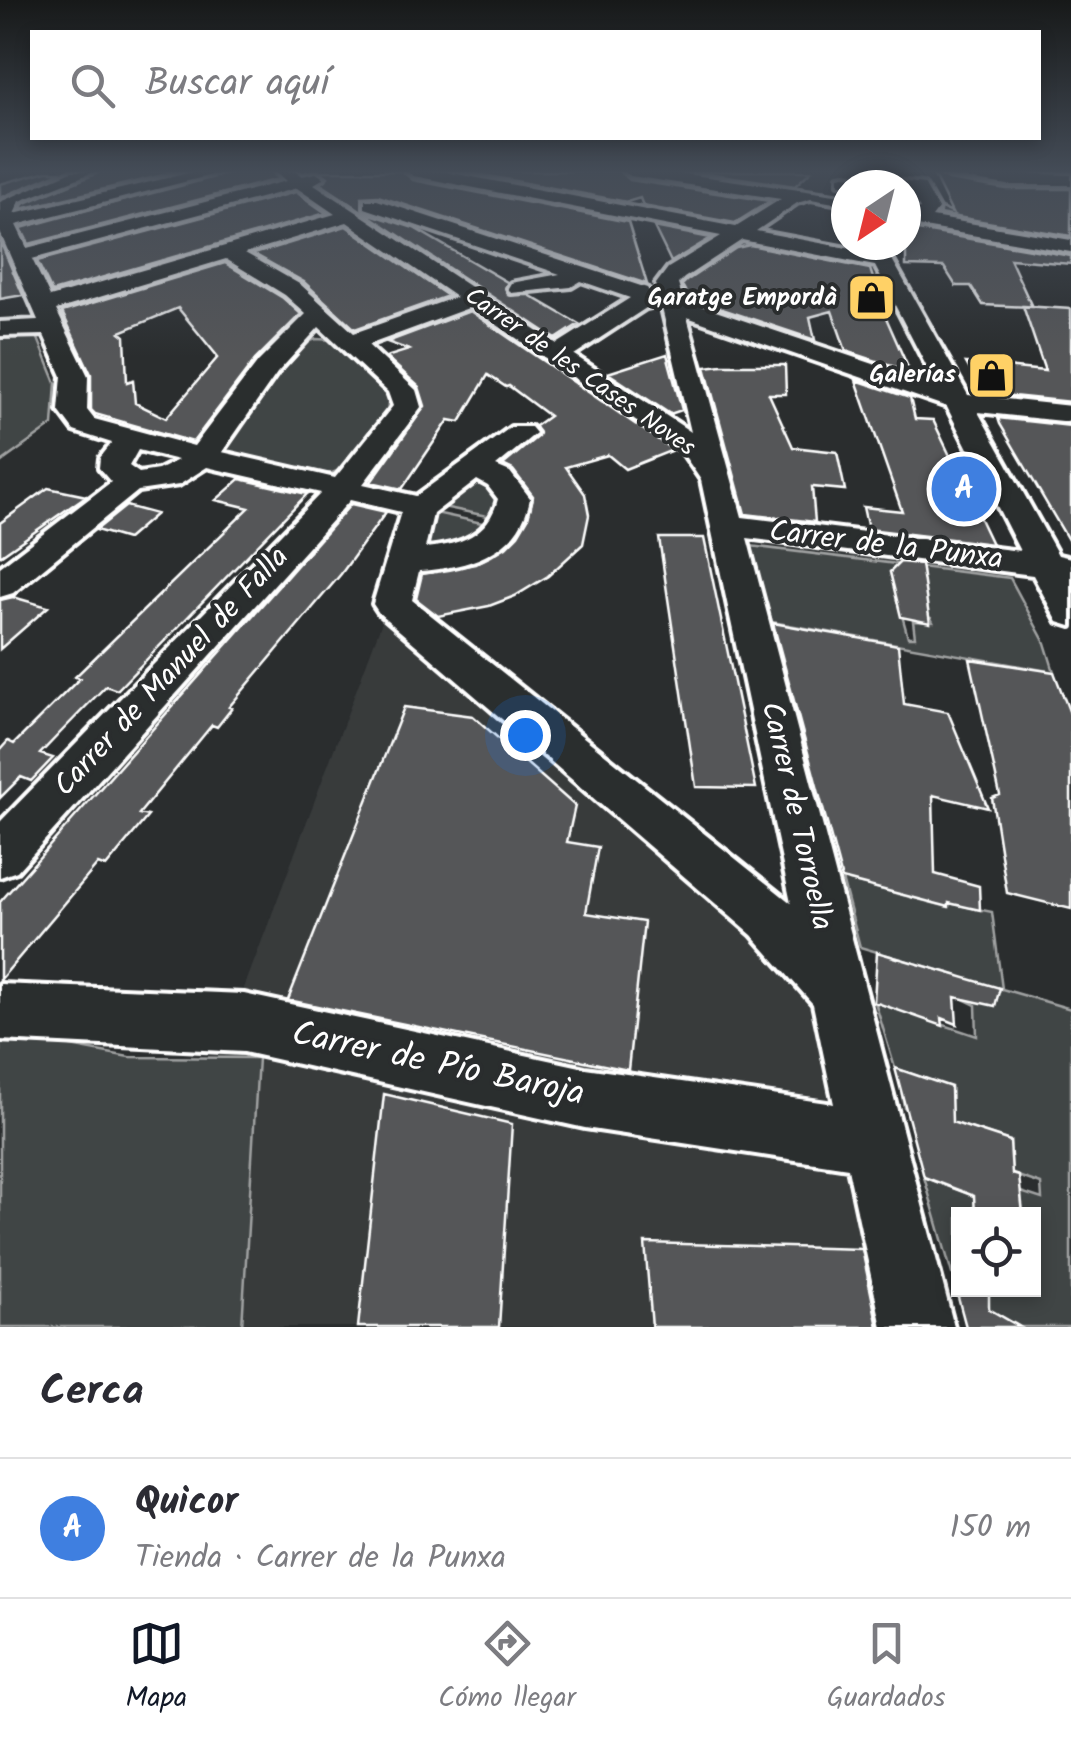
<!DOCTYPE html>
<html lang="es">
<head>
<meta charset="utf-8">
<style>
  :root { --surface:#fff; --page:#f2f2f3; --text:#2b2b33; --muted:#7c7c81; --line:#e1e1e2; --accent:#111827 }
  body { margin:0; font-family:Kalam,sans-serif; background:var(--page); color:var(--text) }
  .controls { position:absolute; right:30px; bottom:30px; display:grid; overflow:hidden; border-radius:0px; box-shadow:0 5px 15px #0003 }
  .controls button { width:90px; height:90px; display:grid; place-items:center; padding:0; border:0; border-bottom:2px solid var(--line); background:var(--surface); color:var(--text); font:50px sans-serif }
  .compass { position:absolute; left:831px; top:170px; width:90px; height:90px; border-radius:50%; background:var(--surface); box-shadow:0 5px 15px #0003; rotate:215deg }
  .you { position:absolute; left:525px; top:735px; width:35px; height:35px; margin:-25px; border:8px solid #fff; border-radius:50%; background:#1a73e8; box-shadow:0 0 0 15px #1a73e833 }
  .badge { display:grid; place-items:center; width:65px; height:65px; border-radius:50%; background:var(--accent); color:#fff; font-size:32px; font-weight:700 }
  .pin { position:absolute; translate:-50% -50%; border:5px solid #fff; box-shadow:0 2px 10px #0006 }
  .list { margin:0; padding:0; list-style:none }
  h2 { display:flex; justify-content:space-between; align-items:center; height:130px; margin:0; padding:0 40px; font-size:42px }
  h2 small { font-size:32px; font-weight:400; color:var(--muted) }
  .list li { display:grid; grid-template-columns:65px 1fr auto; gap:30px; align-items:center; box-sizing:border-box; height:140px; padding:0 40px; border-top:2px solid var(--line) }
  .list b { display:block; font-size:38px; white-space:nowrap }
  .list p { margin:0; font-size:32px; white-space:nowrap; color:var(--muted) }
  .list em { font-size:32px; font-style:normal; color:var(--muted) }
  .icon { flex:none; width:55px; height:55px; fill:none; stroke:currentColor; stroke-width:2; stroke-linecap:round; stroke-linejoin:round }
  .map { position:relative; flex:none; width:1071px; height:1327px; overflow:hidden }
  .search { position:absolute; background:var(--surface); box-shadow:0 5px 15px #0003; left:30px; right:30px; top:30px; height:110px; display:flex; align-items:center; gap:25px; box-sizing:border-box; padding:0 35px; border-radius:0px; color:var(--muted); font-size:38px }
  .sheet { height:270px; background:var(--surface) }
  nav { display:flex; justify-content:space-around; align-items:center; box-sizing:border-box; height:140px; border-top:2px solid var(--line); background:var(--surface); font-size:28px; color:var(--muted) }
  nav a { display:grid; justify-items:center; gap:5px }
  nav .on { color:var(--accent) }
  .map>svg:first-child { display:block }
</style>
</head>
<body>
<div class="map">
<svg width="1071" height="1327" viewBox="0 0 1071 1327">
  <rect width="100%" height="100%" fill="#2a2d2e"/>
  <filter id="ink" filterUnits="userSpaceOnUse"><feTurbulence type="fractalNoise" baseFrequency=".01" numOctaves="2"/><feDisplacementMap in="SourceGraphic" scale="20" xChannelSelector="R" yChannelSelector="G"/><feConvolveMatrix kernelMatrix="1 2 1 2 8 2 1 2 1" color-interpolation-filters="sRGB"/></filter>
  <g filter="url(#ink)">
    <path fill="#373a3b" d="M 525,171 L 694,171 L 807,191 L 738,233 L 699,226 L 735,203 Z
      M 386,611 L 804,971 L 862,1249 L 645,1243 L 652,1327 L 242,1327 L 258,1059 L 218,1057 Z"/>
    <path fill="#414445" stroke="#a0a2a2" stroke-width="2.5" fill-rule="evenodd" d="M 30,334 L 37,336 L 56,383 L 53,425 L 0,463 L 0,336 Z
      M 316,339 L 334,340 L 389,392 L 387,414 L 347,467 L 332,473 L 319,474 L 223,451 C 242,422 284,348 316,339 Z
      M 471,478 C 486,480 494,487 499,502 L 492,517 L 438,506 Z
      M 431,512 L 482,523 L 489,526 L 479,537 L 421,553 Z
      M 750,546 L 1010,578 L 1045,643 L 1054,672 L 772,622 ZM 894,568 L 922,572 L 916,615 L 931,618 L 933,622 L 913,621 L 915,637 L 908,637 L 890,572 Z
      M 842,879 L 948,907 L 949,903 L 992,912 L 1002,989 L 1071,1009 L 1071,1327 L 1020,1327 L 989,1309 L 988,1290 L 1034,1290 L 1034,1214 L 1023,1214 L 1021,1192 L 1042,1199 L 1041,1184 L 1012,1174 L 1010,1141 L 904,1107 L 902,1095 L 951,1111 L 951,1088 L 895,1068 L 875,1002 L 977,1036 L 976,1005 L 961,998 L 959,976 L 860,947 Z
      M 0,1043 L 60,1044 L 129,1057 L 258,1058 L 242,1327 L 0,1327 Z
      M 924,1177 L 974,1196 L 975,1214 L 958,1214 L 958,1277 L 952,1274 Z"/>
    <path fill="#555758" stroke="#fff" stroke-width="2.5" fill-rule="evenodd" d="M 47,171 L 62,171 L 0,198 L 0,184 Z
      M 100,171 L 180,171 L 21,209 L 23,204 Z
      M 231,171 L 271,171 L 278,179 L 29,244 L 21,228 Z
      M 320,171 L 402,171 L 413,180 L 628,222 L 647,284 L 378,196 L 362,197 L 364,212 L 414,228 L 507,282 L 508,295 L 529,295 L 579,324 L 556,339 L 321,184 L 328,177 Z
      M 462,171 L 619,171 L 630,180 L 770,201 L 735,223 L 643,206 L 640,198 L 627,202 Z
      M 693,171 L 811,171 L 795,186 Z
      M 932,172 L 948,180 L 1007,189 L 1071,189 L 1071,236 L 939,214 L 941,208 L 952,213 Z
      M 296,192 L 326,213 L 52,292 L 37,261 Z
      M 346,226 L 448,296 L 355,329 L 304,282 L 254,254 Z
      M 654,227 L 711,238 L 671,262 Z
      M 906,228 L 1071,256 L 1071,264 L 1010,259 L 1032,307 L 983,305 L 971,286 L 956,286 L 944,267 L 906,266 Z
      M 0,241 L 23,295 L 0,299 Z
      M 750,245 L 870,269 L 879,296 L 876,295 L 910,372 L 846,351 L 832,311 L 810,317 L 815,340 L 689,298 L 682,285 L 686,281 L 736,248 Z
      M 225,263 L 283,298 L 301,314 L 255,360 L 193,442 L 95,414 L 91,410 L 91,374 L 62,312 ZM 178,308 L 218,357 L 166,418 L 135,403 L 133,380 L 127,382 L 125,336 L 120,332 Z
      M 1023,306 L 1071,309 L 1071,402 L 983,393 L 966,363 L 1045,371 Z
      M 470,311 L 673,450 L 625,469 L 608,455 L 566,467 L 585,494 L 589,515 L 583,544 L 548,576 L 515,596 L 489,606 L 438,616 L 416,599 L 422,574 L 475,564 L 506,547 L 518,535 L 528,518 L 533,496 L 513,470 L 503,465 L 538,436 L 535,426 L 549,416 L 509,386 L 506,387 L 488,375 L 460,422 L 449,420 L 402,489 L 371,482 L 425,406 L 419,387 L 386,357 L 409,350 L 387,342 Z
      M 667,354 L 682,410 L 670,414 L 608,373 Z
      M 722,365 L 785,365 L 786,394 L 769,394 L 793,447 L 837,452 L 845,490 L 812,487 L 815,522 L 745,514 L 705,367 Z
      M 856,380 L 910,398 L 915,419 L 933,420 L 992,544 L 868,529 L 863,507 L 902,511 Z
      M 998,418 L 1071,426 L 1071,545 L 1000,424 Z
      M 240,479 L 307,494 L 117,690 L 106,686 L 61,732 L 40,754 L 53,758 L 31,781 L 21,777 L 0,798 L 0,750 L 8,741 L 14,744 L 80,678 L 75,677 L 249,508 L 216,500 Z
      M 48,488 L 86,496 L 0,556 L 0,523 Z
      M 351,504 L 386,512 L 341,574 L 229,707 L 232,708 L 217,727 L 212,725 L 139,814 L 148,816 L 106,867 L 98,864 L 0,980 L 0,902 Z
      M 126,506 L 156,514 L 127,539 L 96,530 Z
      M 659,538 L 704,538 L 756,788 L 696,787 Z
      M 900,562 L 921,564 L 930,623 L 901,617 L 890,572 Z
      M 13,597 L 48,607 L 0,649 L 0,600 Z
      M 773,623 L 898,645 L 904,704 L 948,712 L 988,808 L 933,795 L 935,874 L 979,886 L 980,910 L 949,903 L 949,907 L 842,879 Z
      M 970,659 L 1054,672 L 1071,716 L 1071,909 L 1007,893 L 992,798 L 1000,795 Z
      M 404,707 L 473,716 L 575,806 L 567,842 L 598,847 L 586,913 L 644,922 L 628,1070 L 288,1000 Z
      M 877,952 L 1000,988 L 995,1006 L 955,997 L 957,1024 L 942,1018 L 943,1026 L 874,1002 Z
      M 895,1068 L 951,1087 L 952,1122 L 1010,1141 L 1012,1174 L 1019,1176 L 1023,1214 L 975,1214 L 974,1196 L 924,1177 Z
      M 384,1094 L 512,1124 L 499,1327 L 358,1327 Z
      M 645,1243 L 862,1249 L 878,1327 L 652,1327 Z
      M 956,1290 L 989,1290 L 989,1309 L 1020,1327 L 966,1327 Z"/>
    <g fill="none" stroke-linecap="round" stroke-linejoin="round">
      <defs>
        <path id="minor" d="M 72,171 L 96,171 L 20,201 L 14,214 L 197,171 L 227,171 L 16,225 L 27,248 L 286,181 L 275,171 L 294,171 L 302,176 L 316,173 L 324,178 L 314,184 L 557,344 L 630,298 L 581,281 L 571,287 L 511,293 L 508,288 L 511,283 L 560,274 L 365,208 L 365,200 L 377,200 L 647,288 L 650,293 L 658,292 L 656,284 L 668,268 L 721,236 L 414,176 L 406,171 L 441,171 L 736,227 L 781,199 L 631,176 L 623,171 L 665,171 L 842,196 L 846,197 L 846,205 L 811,199 L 797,203 L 756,231 L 868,252 L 864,245 L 884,245 L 968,395 L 1071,406 L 1071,422 L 978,412 L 1058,555 L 1071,558 L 1071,626 L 1058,622 L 1033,575 L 747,538 L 954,1327 L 882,1327 L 848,1168 L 585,1128 L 244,1052 L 0,1040 L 0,984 L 244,994 L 585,1068 L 834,1104 L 813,1004 L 752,935 L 379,613 L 373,604 L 401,512 L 350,500 L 17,871 L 0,877 L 0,822 L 321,493 L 207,467 L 179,485 L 138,491 L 13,593 L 0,597 L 0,567 L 111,482 L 99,468 L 100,458 L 112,443 L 74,431 L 59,411 L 62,376 L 44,335 L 0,336 L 0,322 L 38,320 L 0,232 L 0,202 ZM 297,188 L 335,214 L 50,297 L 32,259 ZM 347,222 L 456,297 L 354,333 L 301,285 L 245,253 ZM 742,240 L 875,266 L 936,385 L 683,300 L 678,284 L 684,278 ZM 226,259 L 285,295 L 306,314 L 258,362 L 194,446 L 94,419 L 87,410 L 88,376 L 56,310 ZM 655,306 L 662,308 L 691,432 L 574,355 L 646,308 ZM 471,307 L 682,452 L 701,480 L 791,903 L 412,600 L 419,571 C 469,567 520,553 530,498 L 510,472 L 496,466 L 536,433 L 531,427 L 511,427 L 416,496 L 363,484 L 421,407 L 416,390 L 368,345 ZM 687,317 L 947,407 L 1020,551 L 742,517 ZM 319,327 L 388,392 L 393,406 L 335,478 L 222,452 L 277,373 ZM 138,450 L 178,460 L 158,470 L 139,473 L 129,466 ZM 477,480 L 488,486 L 498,499 C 489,535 460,545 425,548 L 433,514 Z
          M 941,171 L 1071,175 L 1071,185 L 1008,185 L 949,176 Z
          M 845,175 L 924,184 L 938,209 L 932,217 L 1071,240 L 1071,252 L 906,224 L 906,212 L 920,209 L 911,192 L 906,191 L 906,185 L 839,184 L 839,176 Z"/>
      </defs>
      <use href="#minor" stroke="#fff" stroke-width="8"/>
      <use href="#minor" fill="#2a2d2e" fill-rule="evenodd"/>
    </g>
  </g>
  <linearGradient id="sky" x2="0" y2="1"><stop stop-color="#171919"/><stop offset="0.48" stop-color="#444c57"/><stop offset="1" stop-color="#444c57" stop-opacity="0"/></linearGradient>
  <rect width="1071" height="357" fill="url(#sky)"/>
  <defs>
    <symbol id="shop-square" viewBox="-11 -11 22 22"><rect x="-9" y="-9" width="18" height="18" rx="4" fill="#ffd166" stroke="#2a2d2e"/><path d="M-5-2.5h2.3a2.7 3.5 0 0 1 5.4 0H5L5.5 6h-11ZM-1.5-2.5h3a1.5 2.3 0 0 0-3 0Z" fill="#111"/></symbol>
  </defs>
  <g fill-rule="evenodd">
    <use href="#shop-square" x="844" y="270" width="55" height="55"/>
    <use href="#shop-square" x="964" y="348" width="55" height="55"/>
  </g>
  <g text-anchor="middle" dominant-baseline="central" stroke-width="8" stroke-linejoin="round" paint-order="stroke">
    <g font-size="25" font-weight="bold" fill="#fff" stroke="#2a2d2e" text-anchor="end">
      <text x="837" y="298">Garatge Empordà</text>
      <text x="956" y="375">Galerías</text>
    </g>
    <g font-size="25" fill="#fff" stroke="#2a2d2e">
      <text transform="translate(580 372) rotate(35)">Carrer de les Cases Noves</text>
    </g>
    <g font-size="30" fill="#fff" stroke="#2a2d2e">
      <text transform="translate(886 546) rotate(7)">Carrer de la Punxa</text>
      <text transform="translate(172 672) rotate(-47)">Carrer de Manuel de Falla</text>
      <text transform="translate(796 816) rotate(77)">Carrer de Torroella</text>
    </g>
    <g font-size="35" fill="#fff" stroke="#2a2d2e">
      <text transform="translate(438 1065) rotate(12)">Carrer de Pío Baroja</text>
    </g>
  </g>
</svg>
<div class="controls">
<button><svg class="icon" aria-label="locate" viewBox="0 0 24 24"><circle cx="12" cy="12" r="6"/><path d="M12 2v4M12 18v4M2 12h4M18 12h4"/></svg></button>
</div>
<svg class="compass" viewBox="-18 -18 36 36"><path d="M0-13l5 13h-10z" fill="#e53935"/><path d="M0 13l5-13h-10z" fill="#7c7c81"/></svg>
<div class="you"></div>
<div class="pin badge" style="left:964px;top:489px;background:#3f7fe0">A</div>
<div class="search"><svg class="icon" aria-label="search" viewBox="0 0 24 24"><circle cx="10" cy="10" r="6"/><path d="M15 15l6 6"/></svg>Buscar aquí</div>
</div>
<section class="sheet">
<h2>Cerca<small></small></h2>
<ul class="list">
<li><span class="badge" style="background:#3f7fe0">A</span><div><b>Quicor</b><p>Tienda · Carrer de la Punxa</p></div><em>150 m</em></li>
</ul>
</section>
<nav>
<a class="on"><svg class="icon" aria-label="map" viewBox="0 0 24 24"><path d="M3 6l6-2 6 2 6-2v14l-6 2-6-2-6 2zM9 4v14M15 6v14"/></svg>Mapa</a>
<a><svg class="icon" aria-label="directions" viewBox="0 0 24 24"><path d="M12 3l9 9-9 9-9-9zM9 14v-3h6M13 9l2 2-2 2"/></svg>Cómo llegar</a>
<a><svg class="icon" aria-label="saved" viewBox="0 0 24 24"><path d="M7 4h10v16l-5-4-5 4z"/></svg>Guardados</a>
</nav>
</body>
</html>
